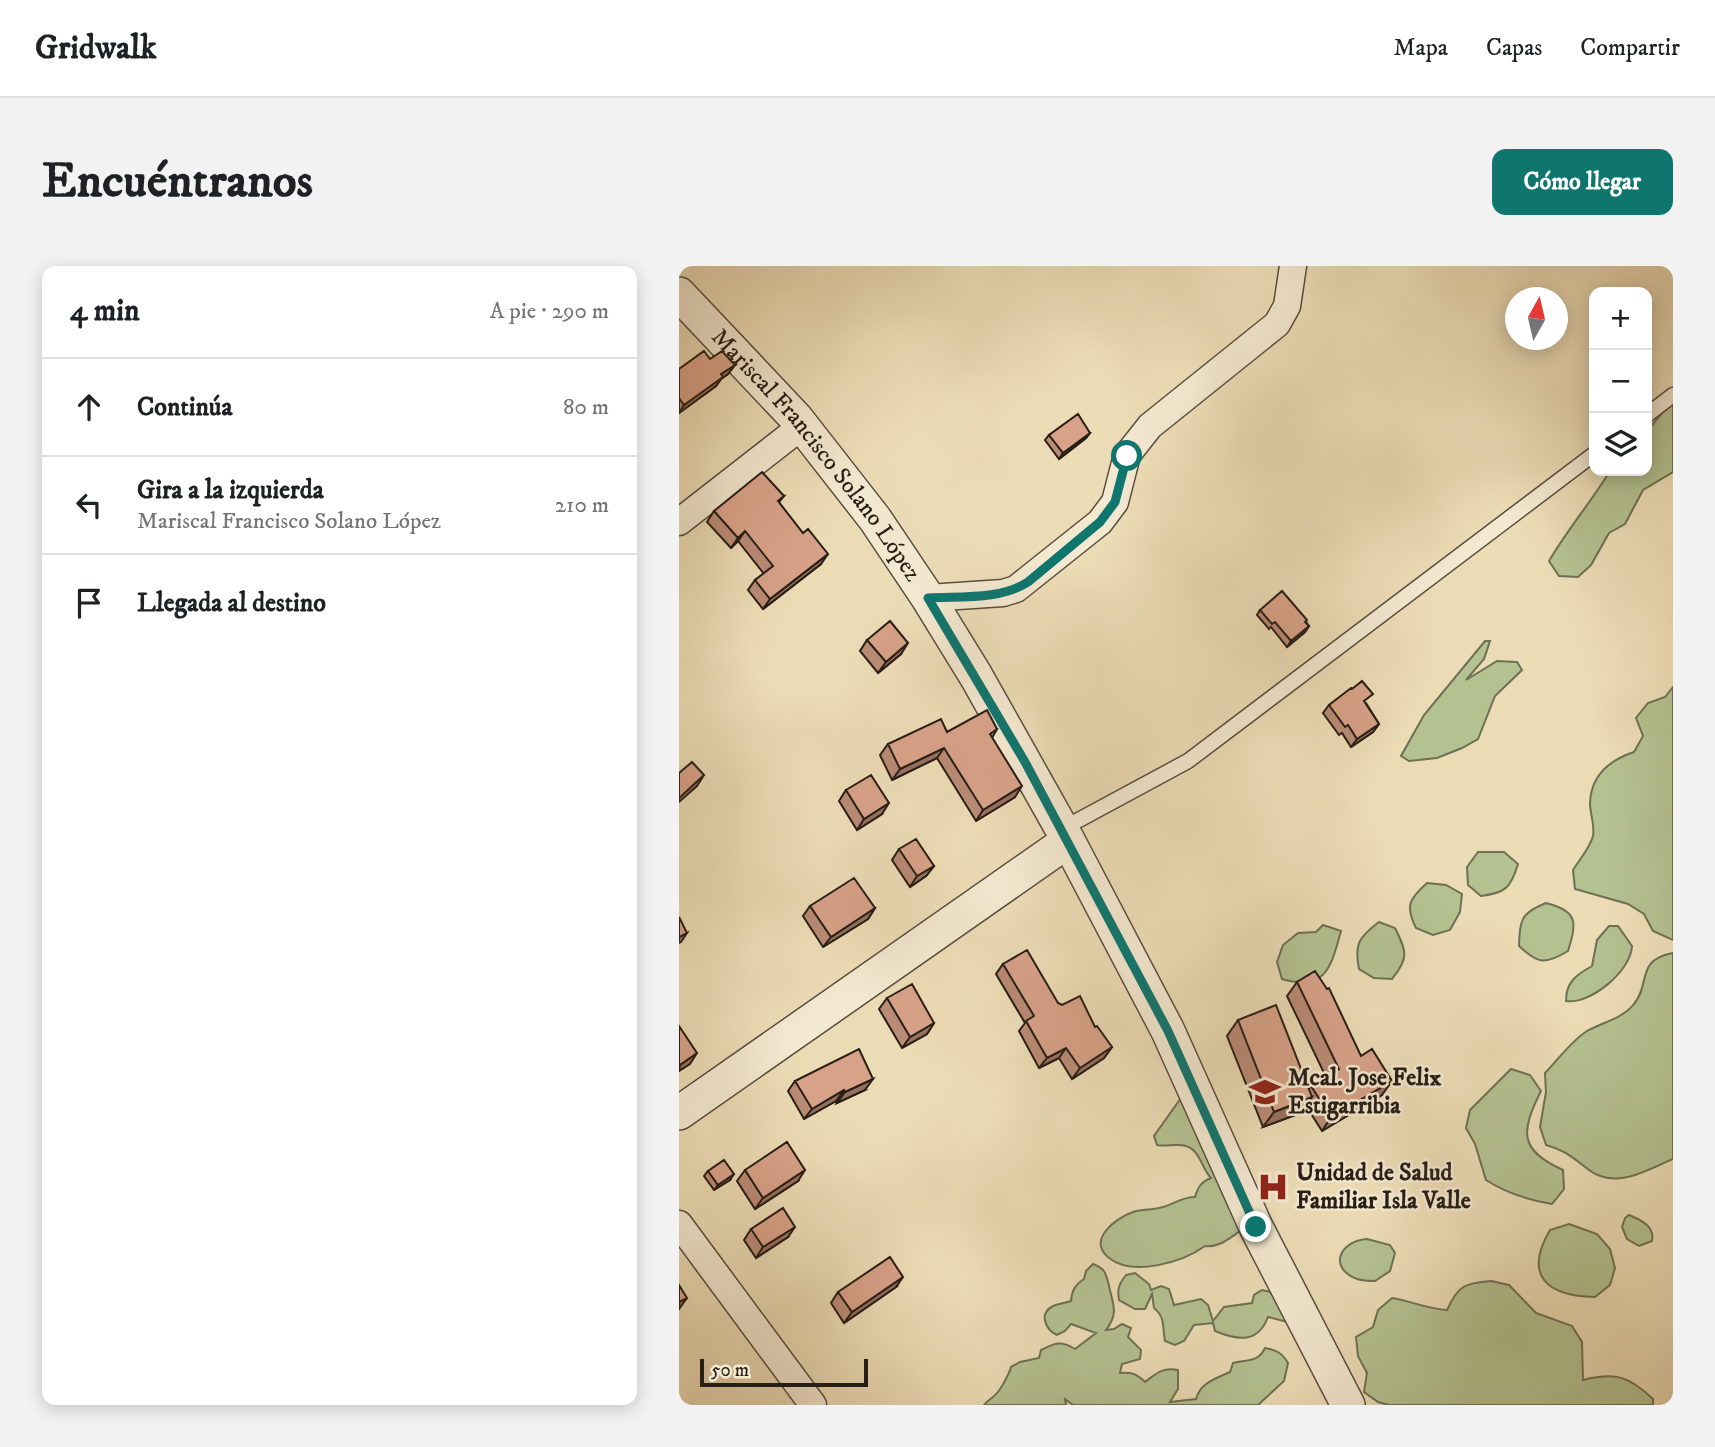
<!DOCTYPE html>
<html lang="es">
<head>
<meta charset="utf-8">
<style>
  :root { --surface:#fff; --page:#f2f2f2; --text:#202124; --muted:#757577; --line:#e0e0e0; --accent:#0f766e }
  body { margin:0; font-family:"IM FELL DW Pica",serif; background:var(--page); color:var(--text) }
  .controls { position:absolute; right:21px; top:21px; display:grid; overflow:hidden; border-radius:14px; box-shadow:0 4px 18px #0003 }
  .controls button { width:63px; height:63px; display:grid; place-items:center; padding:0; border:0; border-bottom:2px solid var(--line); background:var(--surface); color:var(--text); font:35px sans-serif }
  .compass { position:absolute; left:826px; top:21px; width:63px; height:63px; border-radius:50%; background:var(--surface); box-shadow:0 4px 18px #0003; rotate:8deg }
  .scale { position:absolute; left:21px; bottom:18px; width:168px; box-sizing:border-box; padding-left:7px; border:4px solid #271e16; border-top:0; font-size:19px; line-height:24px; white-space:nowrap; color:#271e16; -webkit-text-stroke:5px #f3e8d0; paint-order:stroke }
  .stop { position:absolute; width:21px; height:21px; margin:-16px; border:5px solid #0f766e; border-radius:50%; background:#fff }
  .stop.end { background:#0f766e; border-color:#fff; box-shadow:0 2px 7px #0008 }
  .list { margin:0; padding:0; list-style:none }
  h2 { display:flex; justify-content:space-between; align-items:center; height:91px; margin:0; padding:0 28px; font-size:30px }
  h2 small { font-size:23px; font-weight:400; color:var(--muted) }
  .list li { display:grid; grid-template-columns:46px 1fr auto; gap:21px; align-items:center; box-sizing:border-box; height:98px; padding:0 28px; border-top:2px solid var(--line) }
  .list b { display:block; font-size:26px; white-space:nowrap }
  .list p { margin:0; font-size:23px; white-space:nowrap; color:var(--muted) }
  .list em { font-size:23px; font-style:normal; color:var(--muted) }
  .icon { flex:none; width:38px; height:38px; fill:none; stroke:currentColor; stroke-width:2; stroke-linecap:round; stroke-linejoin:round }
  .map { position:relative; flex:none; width:994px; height:1139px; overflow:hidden; border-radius:14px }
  header { display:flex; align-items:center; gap:42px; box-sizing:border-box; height:98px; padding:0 35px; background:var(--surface); border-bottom:2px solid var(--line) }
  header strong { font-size:33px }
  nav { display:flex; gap:38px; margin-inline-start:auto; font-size:24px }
  .intro { display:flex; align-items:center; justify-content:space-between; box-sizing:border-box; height:168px; padding:0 42px }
  h1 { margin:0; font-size:49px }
  .button { padding:18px 32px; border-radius:14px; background:var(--accent); color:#fff; font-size:24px; font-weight:700 }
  main { display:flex; gap:42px; padding:0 42px }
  aside { flex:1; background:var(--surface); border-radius:14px; box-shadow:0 4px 18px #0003 }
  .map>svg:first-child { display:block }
</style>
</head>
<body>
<header>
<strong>Gridwalk</strong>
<nav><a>Mapa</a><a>Capas</a><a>Compartir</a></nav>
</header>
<div class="intro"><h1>Encuéntranos</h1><a class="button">Cómo llegar</a></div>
<main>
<aside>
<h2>4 min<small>A pie · 290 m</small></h2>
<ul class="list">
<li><svg class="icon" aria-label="ahead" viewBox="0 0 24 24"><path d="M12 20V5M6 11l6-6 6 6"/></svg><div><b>Continúa</b></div><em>80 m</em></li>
<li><svg class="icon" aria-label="left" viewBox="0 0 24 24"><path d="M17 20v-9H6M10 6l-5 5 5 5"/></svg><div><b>Gira a la izquierda</b><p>Mariscal Francisco Solano López</p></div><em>210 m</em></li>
<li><svg class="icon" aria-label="arrive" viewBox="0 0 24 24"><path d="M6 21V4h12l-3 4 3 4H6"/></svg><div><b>Llegada al destino</b></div></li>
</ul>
</aside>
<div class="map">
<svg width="994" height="1139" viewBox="0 0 994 1139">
  <rect width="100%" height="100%" fill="#ecdcb6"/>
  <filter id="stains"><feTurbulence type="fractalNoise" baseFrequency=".00286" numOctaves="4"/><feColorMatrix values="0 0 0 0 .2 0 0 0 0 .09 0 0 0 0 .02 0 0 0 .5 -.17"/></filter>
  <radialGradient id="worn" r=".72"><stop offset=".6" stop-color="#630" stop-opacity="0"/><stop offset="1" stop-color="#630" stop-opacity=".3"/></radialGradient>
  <path fill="#b4c191" stroke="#6e7054" stroke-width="2" d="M 994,134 L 994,206 L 964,224 L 946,258 L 930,267 L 912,299 L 899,311 L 880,310 L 870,295 C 888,264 912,236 931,205 L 968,205 L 968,165 Z
    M 806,375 L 811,375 L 805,393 L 787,414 L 818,395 L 838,396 L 843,404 L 816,430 L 799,473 L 783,482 L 758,492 L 730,495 L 722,490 L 745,449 Z
    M 994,421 L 994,674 L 974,665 L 965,648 L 949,638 L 896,623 L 894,604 C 900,594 911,582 914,570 C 916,559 911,548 911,537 C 912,509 931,494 955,486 L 964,470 L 957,452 L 969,437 L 986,431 Z
    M 799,586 L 825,586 L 839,598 C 832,622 826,627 802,630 L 789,619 L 788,601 Z
    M 748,617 L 767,619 L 783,628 L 781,646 L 771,664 L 754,669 L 737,662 C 726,640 730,633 748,617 Z
    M 867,637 C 899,645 898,656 889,685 C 866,699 859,698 840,680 C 841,653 842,647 867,637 Z
    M 700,656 L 716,662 C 728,686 730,692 713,713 L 695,712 L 680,703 C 675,678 680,671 700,656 Z
    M 644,659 L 662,665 C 652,701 647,726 603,713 L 598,696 L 604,679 L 619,667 L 637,666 Z
    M 930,660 L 939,660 L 953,680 C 952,705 911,739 887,735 C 887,716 897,709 913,700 L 918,674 Z
    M 994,687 L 994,893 C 968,904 937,924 910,904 C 894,892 886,884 867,879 L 861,861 L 867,826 L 866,807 C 879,794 892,775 908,765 C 924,756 943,753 955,738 C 972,718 956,694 994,687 Z
    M 832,803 L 851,809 L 862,825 C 842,865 839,884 884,904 L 885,923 L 873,938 C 849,934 827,927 807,914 L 796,878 L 787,862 L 791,844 Z
    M 507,825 L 566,962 C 552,970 542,982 526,980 C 504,996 454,1011 430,992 C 407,974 437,952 454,946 C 462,943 472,944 480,942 C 494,939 502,931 516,931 C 519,921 522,916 532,912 C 523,903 521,884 507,880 C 497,877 488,881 478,879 L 475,870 Z
    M 950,949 C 962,954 976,960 973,975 L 960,980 L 948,973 L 943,961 L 946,952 Z
    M 890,958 L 918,968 L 931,983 L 936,1002 L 931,1019 L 916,1031 C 868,1030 844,1010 871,964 Z
    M 688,973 L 711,979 L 716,987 L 711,1005 L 696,1015 C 691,1015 684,1015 678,1013 C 649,1002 660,975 688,973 Z
    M 414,998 C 427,1003 427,1008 430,1020 C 434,1039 440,1047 427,1064 L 435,1063 L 443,1058 L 452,1062 L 449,1071 L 462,1084 L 461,1093 L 443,1098 L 441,1107 C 453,1106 458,1108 466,1116 C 478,1107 484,1101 499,1104 L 499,1123 L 491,1136 L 517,1133 C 521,1117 536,1113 551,1106 L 554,1097 C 568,1093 579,1097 586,1082 C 598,1084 603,1087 609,1097 L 605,1115 L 579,1139 L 394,1139 L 386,1133 L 387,1139 L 305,1139 C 309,1134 314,1132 318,1127 C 322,1123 331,1106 332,1101 L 341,1096 L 360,1092 L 362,1084 C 376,1077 382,1074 396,1083 L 417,1067 L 392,1058 L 386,1065 L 378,1069 C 367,1064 359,1048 374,1040 C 378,1038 386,1037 392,1035 C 393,1024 396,1019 405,1013 L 407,1005 Z
    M 456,1007 L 470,1018 L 472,1024 L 482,1020 L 490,1023 L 495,1039 L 522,1033 L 529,1039 L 534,1055 L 545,1041 L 573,1037 L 575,1029 L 583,1024 L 592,1026 L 616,1058 L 589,1051 C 579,1077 560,1075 536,1065 L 534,1057 L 515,1059 L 505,1075 L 496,1079 L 486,1075 C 483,1061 487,1052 475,1042 L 473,1028 L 466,1043 L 456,1043 L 440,1034 C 438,1023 440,1018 447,1009 Z
    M 812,1015 L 830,1019 L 857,1047 L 893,1060 L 903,1076 L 904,1114 C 936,1106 950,1110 974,1133 L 974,1139 L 710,1139 L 699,1136 L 685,1126 L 688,1107 L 679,1090 L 677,1071 L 694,1061 L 699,1044 L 713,1032 C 732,1035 749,1043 768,1044 C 779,1020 785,1017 812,1015 Z"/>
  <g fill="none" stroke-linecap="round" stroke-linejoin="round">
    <defs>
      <path id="service" d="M 968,149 L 994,129
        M 383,563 L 509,495 L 915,188"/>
      <path id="minor" d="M 0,256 L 123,160
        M 249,332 L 324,327 L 337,323 L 421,256 L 436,236 L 448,189 L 471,160 L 598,58 L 608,40 L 614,0
        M 0,958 L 134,1139"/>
      <g id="tertiary">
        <path id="s1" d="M 0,28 L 117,152 L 196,253 L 249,332 L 297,410 L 383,563 L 489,765 L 577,961 L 669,1139"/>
        <path d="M 0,847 L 389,575"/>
      </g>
    </defs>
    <use href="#service" stroke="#584e3e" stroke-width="17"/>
    <use href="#minor" stroke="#584e3e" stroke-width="29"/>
    <use href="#tertiary" stroke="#584e3e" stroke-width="36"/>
    <use href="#service" stroke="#f3e8d0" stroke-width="14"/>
    <use href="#minor" stroke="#f3e8d0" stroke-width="26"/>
    <use href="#tertiary" stroke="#f3e8d0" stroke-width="33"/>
  </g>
  <path fill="#ba8b76" stroke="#271e16" stroke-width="2" d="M 31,93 L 56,99 L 49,108 L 42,113 L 37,120 L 0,147 L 0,103 Z
    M 411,167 L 407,172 L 380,193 L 366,174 L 370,169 Z
    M 105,230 L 100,236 L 142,298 L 84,343 L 69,324 L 76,314 L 85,308 L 59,275 L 52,282 L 28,256 L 35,245 Z
    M 581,344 L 627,356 L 630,360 L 626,366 L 608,381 L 592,361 L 590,363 L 578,349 Z
    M 188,374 L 222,388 L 199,407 L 181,385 Z
    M 687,437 L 700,458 L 694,466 L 672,481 L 663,467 L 660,469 L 644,447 L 650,439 Z
    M 318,463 L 313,472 L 336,531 L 297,555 L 258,492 L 213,514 L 201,489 L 209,478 L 268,466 Z
    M 167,524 L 203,548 L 178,564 L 160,535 Z
    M 220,583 L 255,600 L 247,610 L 231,621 L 213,594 Z
    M 131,640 L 196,642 L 189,653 L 144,681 L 124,650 Z
    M 324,698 L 379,737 L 416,761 L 433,781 L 425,792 L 393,813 L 380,792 L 360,802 L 340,765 L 346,757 L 317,708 Z
    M 618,716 L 682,790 L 703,829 L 643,865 L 627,840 L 622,847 L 584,861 L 548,770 L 559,754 L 630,823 L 632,820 L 647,811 L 608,730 Z
    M 208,732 L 255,757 L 248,768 L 223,782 L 200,743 Z
    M 116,815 L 186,824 L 158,837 L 157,835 L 125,853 L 109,825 Z
    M 66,904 L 119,915 L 76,943 L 58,915 Z
    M 29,905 L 51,914 L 35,924 L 25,910 Z
    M 72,963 L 109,971 L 77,992 L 65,974 Z
    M 217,1021 L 165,1057 L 152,1037 L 159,1026 Z"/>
  <path fill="#977160" stroke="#271e16" stroke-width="2" d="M 56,99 L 49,108 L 42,113 L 37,120 L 0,147 L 5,139 L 42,108 Z
    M 411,167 L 407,172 L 380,193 L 384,187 Z
    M 66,265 L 59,275 L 52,282 L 59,272 Z
    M 149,288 L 142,298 L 84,343 L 91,333 Z
    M 630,360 L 626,366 L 608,381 L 612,375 Z
    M 229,377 L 222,388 L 199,407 L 207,396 Z
    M 700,458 L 694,466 L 672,481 L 678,473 Z
    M 265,482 L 258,492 L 213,514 L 221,503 Z
    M 25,509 L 18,520 L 0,536 L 0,532 Z
    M 343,520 L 336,531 L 297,555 L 304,544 Z
    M 210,537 L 203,548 L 178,564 L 185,553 Z
    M 255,600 L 247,610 L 231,621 L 238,610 Z
    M 196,642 L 189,653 L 144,681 L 152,671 Z
    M 8,667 L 2,676 L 0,677 L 0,671 Z
    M 255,757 L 248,768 L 223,782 L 231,771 Z
    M 433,781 L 425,792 L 393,813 L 401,802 Z
    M 387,782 L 380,792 L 360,802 L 368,792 Z
    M 18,787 L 11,798 L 0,805 L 1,799 Z
    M 194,813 L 186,824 L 158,837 L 166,826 Z
    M 713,815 L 703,829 L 643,865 L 652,851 Z
    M 165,824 L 157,835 L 125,853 L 133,843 Z
    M 633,831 L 622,847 L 584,861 L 595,846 Z
    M 126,904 L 119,915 L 76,943 L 84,932 Z
    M 55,908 L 51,914 L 35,924 L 39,919 Z
    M 116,961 L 109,971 L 77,992 L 84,981 Z
    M 224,1011 L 217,1021 L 165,1057 L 173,1046 Z
    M 8,1032 L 0,1043 L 0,1036 Z"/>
  <path fill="#d8a289" stroke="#271e16" stroke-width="2" d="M 25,85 L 31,93 L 43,85 L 56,99 L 42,108 L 44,111 L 5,139 L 0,132 L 0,103 Z
    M 399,148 L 411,167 L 384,187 L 370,169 Z
    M 83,206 L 105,230 L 99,235 L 124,267 L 129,263 L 149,288 L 91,333 L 76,314 L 94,300 L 66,265 L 59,272 L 35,245 Z
    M 603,325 L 628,354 L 626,356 L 630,360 L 612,375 L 596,356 L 593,358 L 581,344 Z
    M 211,355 L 229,377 L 207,396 L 188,374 Z
    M 683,415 L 694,428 L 685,435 L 700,458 L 678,473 L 669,459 L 666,461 L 650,439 L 672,422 L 673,423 Z
    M 308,444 L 318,463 L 311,468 L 343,520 L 304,544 L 265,482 L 221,503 L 209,478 L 262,453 L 268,466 Z
    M 13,496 L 25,509 L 0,532 L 0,507 Z
    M 192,509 L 210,537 L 185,553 L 167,524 Z
    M 237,573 L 255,600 L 238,610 L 220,583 Z
    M 175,612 L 196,642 L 152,671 L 131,640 Z
    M 0,651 L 8,667 L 0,671 Z
    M 348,684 L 379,737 L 383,739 L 401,730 L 416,761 L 418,760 L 433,781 L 401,802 L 387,782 L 368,792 L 347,755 L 355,750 L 324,698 Z
    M 636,705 L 648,723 L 650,722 L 682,790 L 693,783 L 713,815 L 652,851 L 632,820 L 660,803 L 618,716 Z
    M 233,718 L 255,757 L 231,771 L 208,732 Z
    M 597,739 L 633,831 L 595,846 L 559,754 Z
    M 0,760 L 18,787 L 1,799 L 0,797 Z
    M 180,783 L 194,813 L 166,826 L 165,824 L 133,843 L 116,815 Z
    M 108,876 L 126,904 L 84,932 L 66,904 Z
    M 45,894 L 55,908 L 39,919 L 29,905 Z
    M 104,942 L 116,961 L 84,981 L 72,963 Z
    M 211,991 L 224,1011 L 173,1046 L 159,1026 Z
    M 0,1019 L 8,1032 L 0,1036 Z"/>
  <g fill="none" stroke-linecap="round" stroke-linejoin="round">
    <path stroke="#0f766e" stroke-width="9" d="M 448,190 L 436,236 L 421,256 L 349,316 C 321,334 282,330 249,332 L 346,496 L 489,765 L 577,961"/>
  </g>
  <defs>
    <symbol id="school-bare" viewBox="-9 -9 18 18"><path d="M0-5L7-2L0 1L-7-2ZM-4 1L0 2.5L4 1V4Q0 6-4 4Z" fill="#8f2418" stroke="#f3e8d0" stroke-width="2.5" paint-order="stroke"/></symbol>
    <symbol id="hospital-bare" viewBox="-9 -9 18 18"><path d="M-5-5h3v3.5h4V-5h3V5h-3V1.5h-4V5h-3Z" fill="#8f2418" stroke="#f3e8d0" stroke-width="2.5" paint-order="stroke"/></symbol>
  </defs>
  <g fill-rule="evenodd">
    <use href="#school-bare" x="564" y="804" width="44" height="44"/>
    <use href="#hospital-bare" x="572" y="899" width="44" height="44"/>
  </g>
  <g text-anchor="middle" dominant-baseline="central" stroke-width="5" stroke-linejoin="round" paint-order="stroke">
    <g font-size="24" fill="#271e16" stroke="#f3e8d0">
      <text stroke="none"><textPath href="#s1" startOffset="212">Mariscal Francisco Solano López</textPath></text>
    </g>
    <g font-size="24" font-weight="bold" fill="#271e16" stroke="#f3e8d0" text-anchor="start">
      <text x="609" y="812">Mcal. Jose Felix<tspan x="609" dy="28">Estigarribia</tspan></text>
      <text x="617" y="907">Unidad de Salud<tspan x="617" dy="28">Familiar Isla Valle</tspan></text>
    </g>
  </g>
  <rect width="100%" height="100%" filter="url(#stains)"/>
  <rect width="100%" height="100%" fill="url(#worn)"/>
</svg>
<div class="controls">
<button>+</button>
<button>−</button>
<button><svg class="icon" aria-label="layers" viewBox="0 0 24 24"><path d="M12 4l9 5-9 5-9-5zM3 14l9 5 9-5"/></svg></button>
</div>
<svg class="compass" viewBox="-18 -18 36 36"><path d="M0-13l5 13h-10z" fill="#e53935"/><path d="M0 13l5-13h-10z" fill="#757577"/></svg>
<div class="scale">50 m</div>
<div class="stop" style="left:448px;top:190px"></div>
<div class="stop end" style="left:577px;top:961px"></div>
</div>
</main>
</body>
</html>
